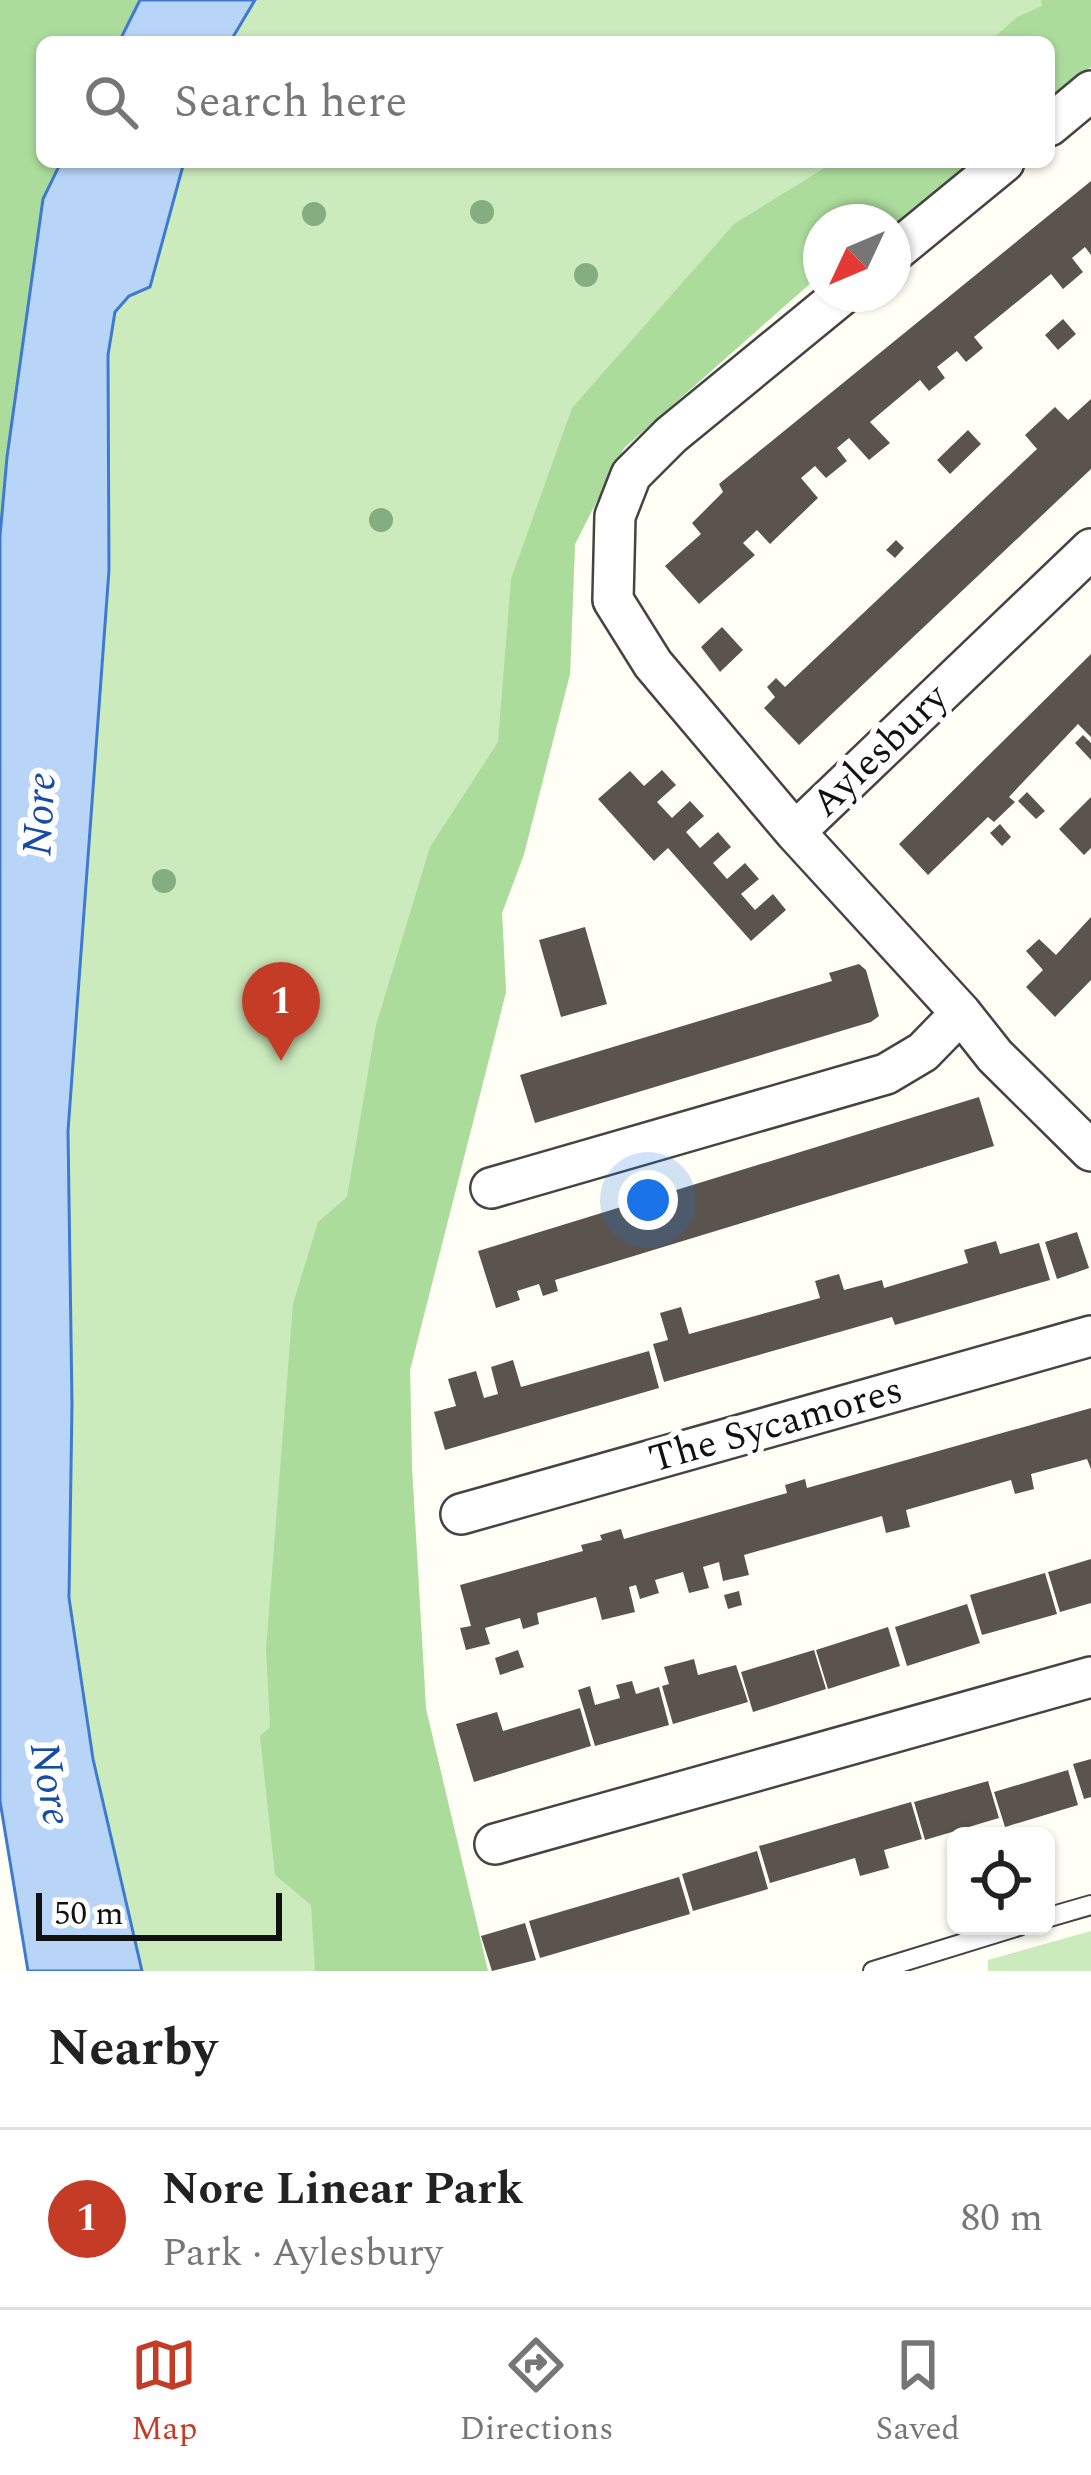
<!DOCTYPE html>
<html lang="en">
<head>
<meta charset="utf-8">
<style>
  :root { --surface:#fff; --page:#f2f2f2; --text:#222; --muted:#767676; --line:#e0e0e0; --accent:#c43c26 }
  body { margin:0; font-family:Spectral,serif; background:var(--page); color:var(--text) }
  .controls { position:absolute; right:36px; bottom:36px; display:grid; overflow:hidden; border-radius:18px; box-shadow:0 3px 9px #0004 }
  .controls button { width:108px; height:108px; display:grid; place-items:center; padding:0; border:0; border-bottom:3px solid var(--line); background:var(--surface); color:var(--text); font:60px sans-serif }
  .compass { position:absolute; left:803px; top:204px; width:108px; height:108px; border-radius:50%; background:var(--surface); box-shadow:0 3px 9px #0004; rotate:226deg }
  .scale { position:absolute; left:36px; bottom:30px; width:246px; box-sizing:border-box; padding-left:12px; border:6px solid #111; border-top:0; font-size:33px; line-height:42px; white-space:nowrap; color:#111; -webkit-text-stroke:9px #fff; paint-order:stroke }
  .you { position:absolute; left:648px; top:1200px; width:42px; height:42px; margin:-30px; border:9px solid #fff; border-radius:50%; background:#1a73e8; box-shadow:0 0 0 18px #1a73e833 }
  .badge { display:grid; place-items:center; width:78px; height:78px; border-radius:50%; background:var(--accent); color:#fff; font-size:39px; font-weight:700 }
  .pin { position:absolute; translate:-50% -99px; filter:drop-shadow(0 3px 6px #0008) }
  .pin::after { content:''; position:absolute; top:63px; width:42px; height:36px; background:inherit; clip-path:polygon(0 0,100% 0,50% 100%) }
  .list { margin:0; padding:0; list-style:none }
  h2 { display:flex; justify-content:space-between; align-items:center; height:156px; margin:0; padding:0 48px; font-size:51px }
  h2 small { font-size:39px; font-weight:400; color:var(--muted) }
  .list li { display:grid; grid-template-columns:78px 1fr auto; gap:36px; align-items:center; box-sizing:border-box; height:180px; padding:0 48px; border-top:3px solid var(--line) }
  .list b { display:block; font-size:45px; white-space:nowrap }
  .list p { margin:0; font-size:39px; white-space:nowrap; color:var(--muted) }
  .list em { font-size:39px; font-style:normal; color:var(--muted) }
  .icon { flex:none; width:66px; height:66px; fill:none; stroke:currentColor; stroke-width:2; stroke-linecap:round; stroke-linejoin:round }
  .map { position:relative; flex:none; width:1091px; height:1971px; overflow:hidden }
  .search { position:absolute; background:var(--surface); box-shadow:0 3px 9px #0004; left:36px; right:36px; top:36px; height:132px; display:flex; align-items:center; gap:30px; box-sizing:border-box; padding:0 42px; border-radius:18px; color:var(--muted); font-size:45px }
  .sheet { height:336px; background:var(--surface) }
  nav { display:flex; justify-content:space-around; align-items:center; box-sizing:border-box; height:168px; border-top:3px solid var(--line); background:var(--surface); font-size:33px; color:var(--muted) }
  nav a { display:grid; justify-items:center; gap:6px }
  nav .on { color:var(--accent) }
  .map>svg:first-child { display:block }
</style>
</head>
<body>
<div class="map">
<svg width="1091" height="1971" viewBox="0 0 1091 1971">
  <rect width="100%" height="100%" fill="#fffff5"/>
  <path fill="#ccebbd" d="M 255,0 L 1091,0 L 1091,67 L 1049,42 L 230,42 Z
    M 184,162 L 980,162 L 893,227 L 893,222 L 821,222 L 821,274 L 624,448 L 575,544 L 570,674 L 524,854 L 502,913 L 506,992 L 410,1370 L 412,1469 L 426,1709 L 488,1971 L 142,1971 L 93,1759 L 69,1598 L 72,1404 L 68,1131 L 109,570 L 108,355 L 114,312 L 129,296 L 151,286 Z
    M 1091,1931 L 1091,1971 L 988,1971 L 988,1960 Z"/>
  <path fill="#acdc9c" d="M 0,0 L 140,0 L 119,42 L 42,42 L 42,162 L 61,162 L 43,199 L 7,457 L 0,536 Z
    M 1041,0 L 1091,0 L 1091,67 L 1049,103 L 1049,42 L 989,42 L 1017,17 L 1042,6 Z
    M 834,162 L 876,166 L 884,162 L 980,162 L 904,225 L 821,222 L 821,274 L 624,448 L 575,544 L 570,674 L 524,854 L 502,913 L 506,992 L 410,1370 L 412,1469 L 426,1709 L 488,1971 L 315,1971 L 311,1905 L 275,1875 L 260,1736 L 270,1727 L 266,1649 L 293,1304 L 318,1222 L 347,1197 L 376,1025 L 430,847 L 498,742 L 511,579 L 572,408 L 734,224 Z"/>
  <path fill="#b8d4f7" stroke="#3e7acf" stroke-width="3" d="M 140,0 L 255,0 L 230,42 L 119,42 Z
    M 61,162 L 184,162 L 150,287 L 129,296 L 115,312 L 108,355 L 109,570 L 68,1131 L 72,1404 L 69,1598 L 93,1759 L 142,1971 L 28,1971 L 0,1801 L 0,536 L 7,457 L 43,199 Z"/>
  <path fill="#5a544d" d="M 1091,181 L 1091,255 L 1085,247 L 1072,258 L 1083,272 L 1063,289 L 1051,274 L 974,337 L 983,348 L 966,362 L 957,351 L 937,367 L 945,378 L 929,391 L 920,380 L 870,422 L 890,443 L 869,460 L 849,438 L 837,448 L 847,461 L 826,478 L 815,466 L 801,478 L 818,498 L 770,544 L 757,530 L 743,543 L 755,555 L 699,604 L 665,566 L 701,534 L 692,523 L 723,492 L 719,484 Z
    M 1063,319 L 1076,334 L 1058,350 L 1045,335 Z
    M 1091,399 L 1091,469 L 799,745 L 764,708 L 775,697 L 767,687 L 776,678 L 785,687 L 1037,449 L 1025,435 L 1055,407 L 1068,420 Z
    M 968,430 L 981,444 L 950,474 L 937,460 Z
    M 896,540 L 904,548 L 895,558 L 886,550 Z
    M 722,627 L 743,650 L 720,672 L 701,647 Z
    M 1091,654 L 1091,737 L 1078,724 L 1009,797 L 1015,802 L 994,822 L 988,817 L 928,875 L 899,844 Z
    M 1083,735 L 1091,743 L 1091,760 L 1075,743 Z
    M 662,770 L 676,785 L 657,802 L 672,818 L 690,801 L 704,816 L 686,832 L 700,848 L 718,832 L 731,847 L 713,863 L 727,879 L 745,863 L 759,879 L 741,894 L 755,910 L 773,894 L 786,910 L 751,941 L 668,848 L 654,861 L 598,799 L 630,771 L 644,786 Z
    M 1027,792 L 1045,811 L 1036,819 L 1018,801 Z
    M 1091,797 L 1091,848 L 1084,855 L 1059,829 Z
    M 1000,824 L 1011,837 L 1002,846 L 990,833 Z
    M 1091,917 L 1091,980 L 1055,1017 L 1026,987 L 1043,970 L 1026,951 L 1039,939 L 1056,955 Z
    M 585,927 L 607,1004 L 561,1017 L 539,940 Z
    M 859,964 L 866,970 L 879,1016 L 871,1022 L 535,1123 L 520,1075 L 832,981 L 829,973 Z
    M 979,1097 L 994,1146 L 555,1280 L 558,1291 L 543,1296 L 539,1284 L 517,1291 L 520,1300 L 496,1308 L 478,1251 Z
    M 1077,1232 L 1089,1268 L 1057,1279 L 1045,1242 Z
    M 996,1241 L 1000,1254 L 1039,1243 L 1050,1280 L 895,1325 L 892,1317 L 664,1382 L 653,1344 L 668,1340 L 660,1313 L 681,1307 L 689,1334 L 820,1298 L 815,1281 L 839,1274 L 844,1290 L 882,1280 L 884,1288 L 968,1263 L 964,1250 Z
    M 649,1351 L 659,1388 L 445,1450 L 434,1412 L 456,1406 L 448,1379 L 476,1371 L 484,1398 L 498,1394 L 491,1367 L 513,1360 L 521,1387 Z
    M 1091,1408 L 1091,1469 L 1087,1459 L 1031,1474 L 1034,1489 L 1015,1494 L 1011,1480 L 906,1510 L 910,1527 L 886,1533 L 882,1516 L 744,1555 L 749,1575 L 723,1581 L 719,1562 L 703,1567 L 709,1588 L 689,1593 L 683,1572 L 655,1580 L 659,1593 L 640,1599 L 636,1585 L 629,1587 L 635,1612 L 602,1620 L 596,1597 L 537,1613 L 539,1624 L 523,1629 L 520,1618 L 485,1628 L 490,1644 L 466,1650 L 460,1628 L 471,1626 L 460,1585 L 583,1551 L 581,1545 L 602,1540 L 600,1535 L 621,1529 L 624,1539 L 787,1493 L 785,1485 L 805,1479 L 807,1488 Z
    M 1091,1559 L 1091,1603 L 1060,1612 L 1048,1572 Z
    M 1045,1573 L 1057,1614 L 982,1635 L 970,1595 Z
    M 739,1591 L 742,1605 L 728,1609 L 724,1595 Z
    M 967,1604 L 980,1643 L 907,1666 L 895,1627 Z
    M 888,1627 L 900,1666 L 828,1689 L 816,1650 Z
    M 518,1650 L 524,1667 L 500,1675 L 495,1658 Z
    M 814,1650 L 826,1689 L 753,1712 L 741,1672 Z
    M 694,1659 L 698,1675 L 736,1665 L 748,1702 L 673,1724 L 662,1686 L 669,1684 L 664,1667 Z
    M 632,1681 L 636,1694 L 659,1687 L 669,1725 L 595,1746 L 578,1690 L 590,1686 L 595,1705 L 620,1698 L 616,1685 Z
    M 580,1708 L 591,1746 L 474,1782 L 456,1724 L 497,1712 L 503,1731 Z
    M 1091,1759 L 1091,1797 L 1084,1799 L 1073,1764 Z
    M 1068,1770 L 1078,1805 L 1005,1827 L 994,1792 Z
    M 988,1781 L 999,1818 L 925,1840 L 914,1802 Z
    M 911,1802 L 922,1839 L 884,1850 L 889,1868 L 860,1876 L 855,1858 L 770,1883 L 759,1846 Z
    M 757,1851 L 768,1889 L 693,1911 L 682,1874 Z
    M 679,1877 L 690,1914 L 540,1958 L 529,1921 Z
    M 525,1923 L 536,1960 L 492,1971 L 481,1936 Z"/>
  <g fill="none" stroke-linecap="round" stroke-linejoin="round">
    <defs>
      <path id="lane" d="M 1046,1918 L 1091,1905
        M 873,1971 L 1019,1926"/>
      <path id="street" d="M 1049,126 L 1091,91
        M 893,253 L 1004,162
        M 843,294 L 671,435 L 631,475 L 615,516 L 613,600 L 653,664 L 795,832 L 961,1013 L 995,1056 L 1091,1151
        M 795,832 L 1091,549
        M 491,1188 L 886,1074 L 923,1052 L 961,1013
        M 461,1514 L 1091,1336
        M 495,1844 L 1091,1677"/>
    </defs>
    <use href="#lane" stroke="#444" stroke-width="22"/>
    <use href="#street" stroke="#444" stroke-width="44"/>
    <use href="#lane" stroke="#fff" stroke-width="18"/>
    <use href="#street" stroke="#fff" stroke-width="39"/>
  </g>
  <g fill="#84ae7f">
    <circle cx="482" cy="212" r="12"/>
    <circle cx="314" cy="214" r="12"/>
    <circle cx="586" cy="275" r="12"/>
    <circle cx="381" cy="520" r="12"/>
    <circle cx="164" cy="881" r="12"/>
  </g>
  <g text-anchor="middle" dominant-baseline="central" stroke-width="12" stroke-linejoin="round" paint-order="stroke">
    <g font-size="39" fill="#111" stroke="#fff">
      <text transform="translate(880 751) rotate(-44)">Aylesbury</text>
      <text transform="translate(776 1425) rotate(-16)">The Sycamores</text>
    </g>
    <g font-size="42" font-style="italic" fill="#174ca6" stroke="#fff">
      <text transform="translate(40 814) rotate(-87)">Nore</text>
      <text transform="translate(50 1784) rotate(80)">Nore</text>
    </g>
  </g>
</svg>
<div class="controls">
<button><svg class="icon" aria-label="locate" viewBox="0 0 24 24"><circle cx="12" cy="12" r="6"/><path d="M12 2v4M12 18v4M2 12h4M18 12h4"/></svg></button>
</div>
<svg class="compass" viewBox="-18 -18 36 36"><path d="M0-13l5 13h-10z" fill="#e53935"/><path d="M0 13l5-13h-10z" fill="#767676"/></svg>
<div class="scale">50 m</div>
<div class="you"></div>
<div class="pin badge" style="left:281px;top:1061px">1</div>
<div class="search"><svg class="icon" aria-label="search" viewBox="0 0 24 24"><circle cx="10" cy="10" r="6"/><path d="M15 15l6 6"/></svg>Search here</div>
</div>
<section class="sheet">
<h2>Nearby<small></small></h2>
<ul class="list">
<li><span class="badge">1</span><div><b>Nore Linear Park</b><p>Park · Aylesbury</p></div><em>80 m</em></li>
</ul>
</section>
<nav>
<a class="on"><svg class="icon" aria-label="map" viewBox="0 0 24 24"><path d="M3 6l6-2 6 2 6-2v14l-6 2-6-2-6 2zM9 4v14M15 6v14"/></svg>Map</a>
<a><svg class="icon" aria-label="directions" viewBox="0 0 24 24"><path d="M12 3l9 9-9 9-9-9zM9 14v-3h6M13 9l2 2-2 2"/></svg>Directions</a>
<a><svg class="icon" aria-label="saved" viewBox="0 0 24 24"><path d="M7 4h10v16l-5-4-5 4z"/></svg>Saved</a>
</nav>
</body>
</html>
